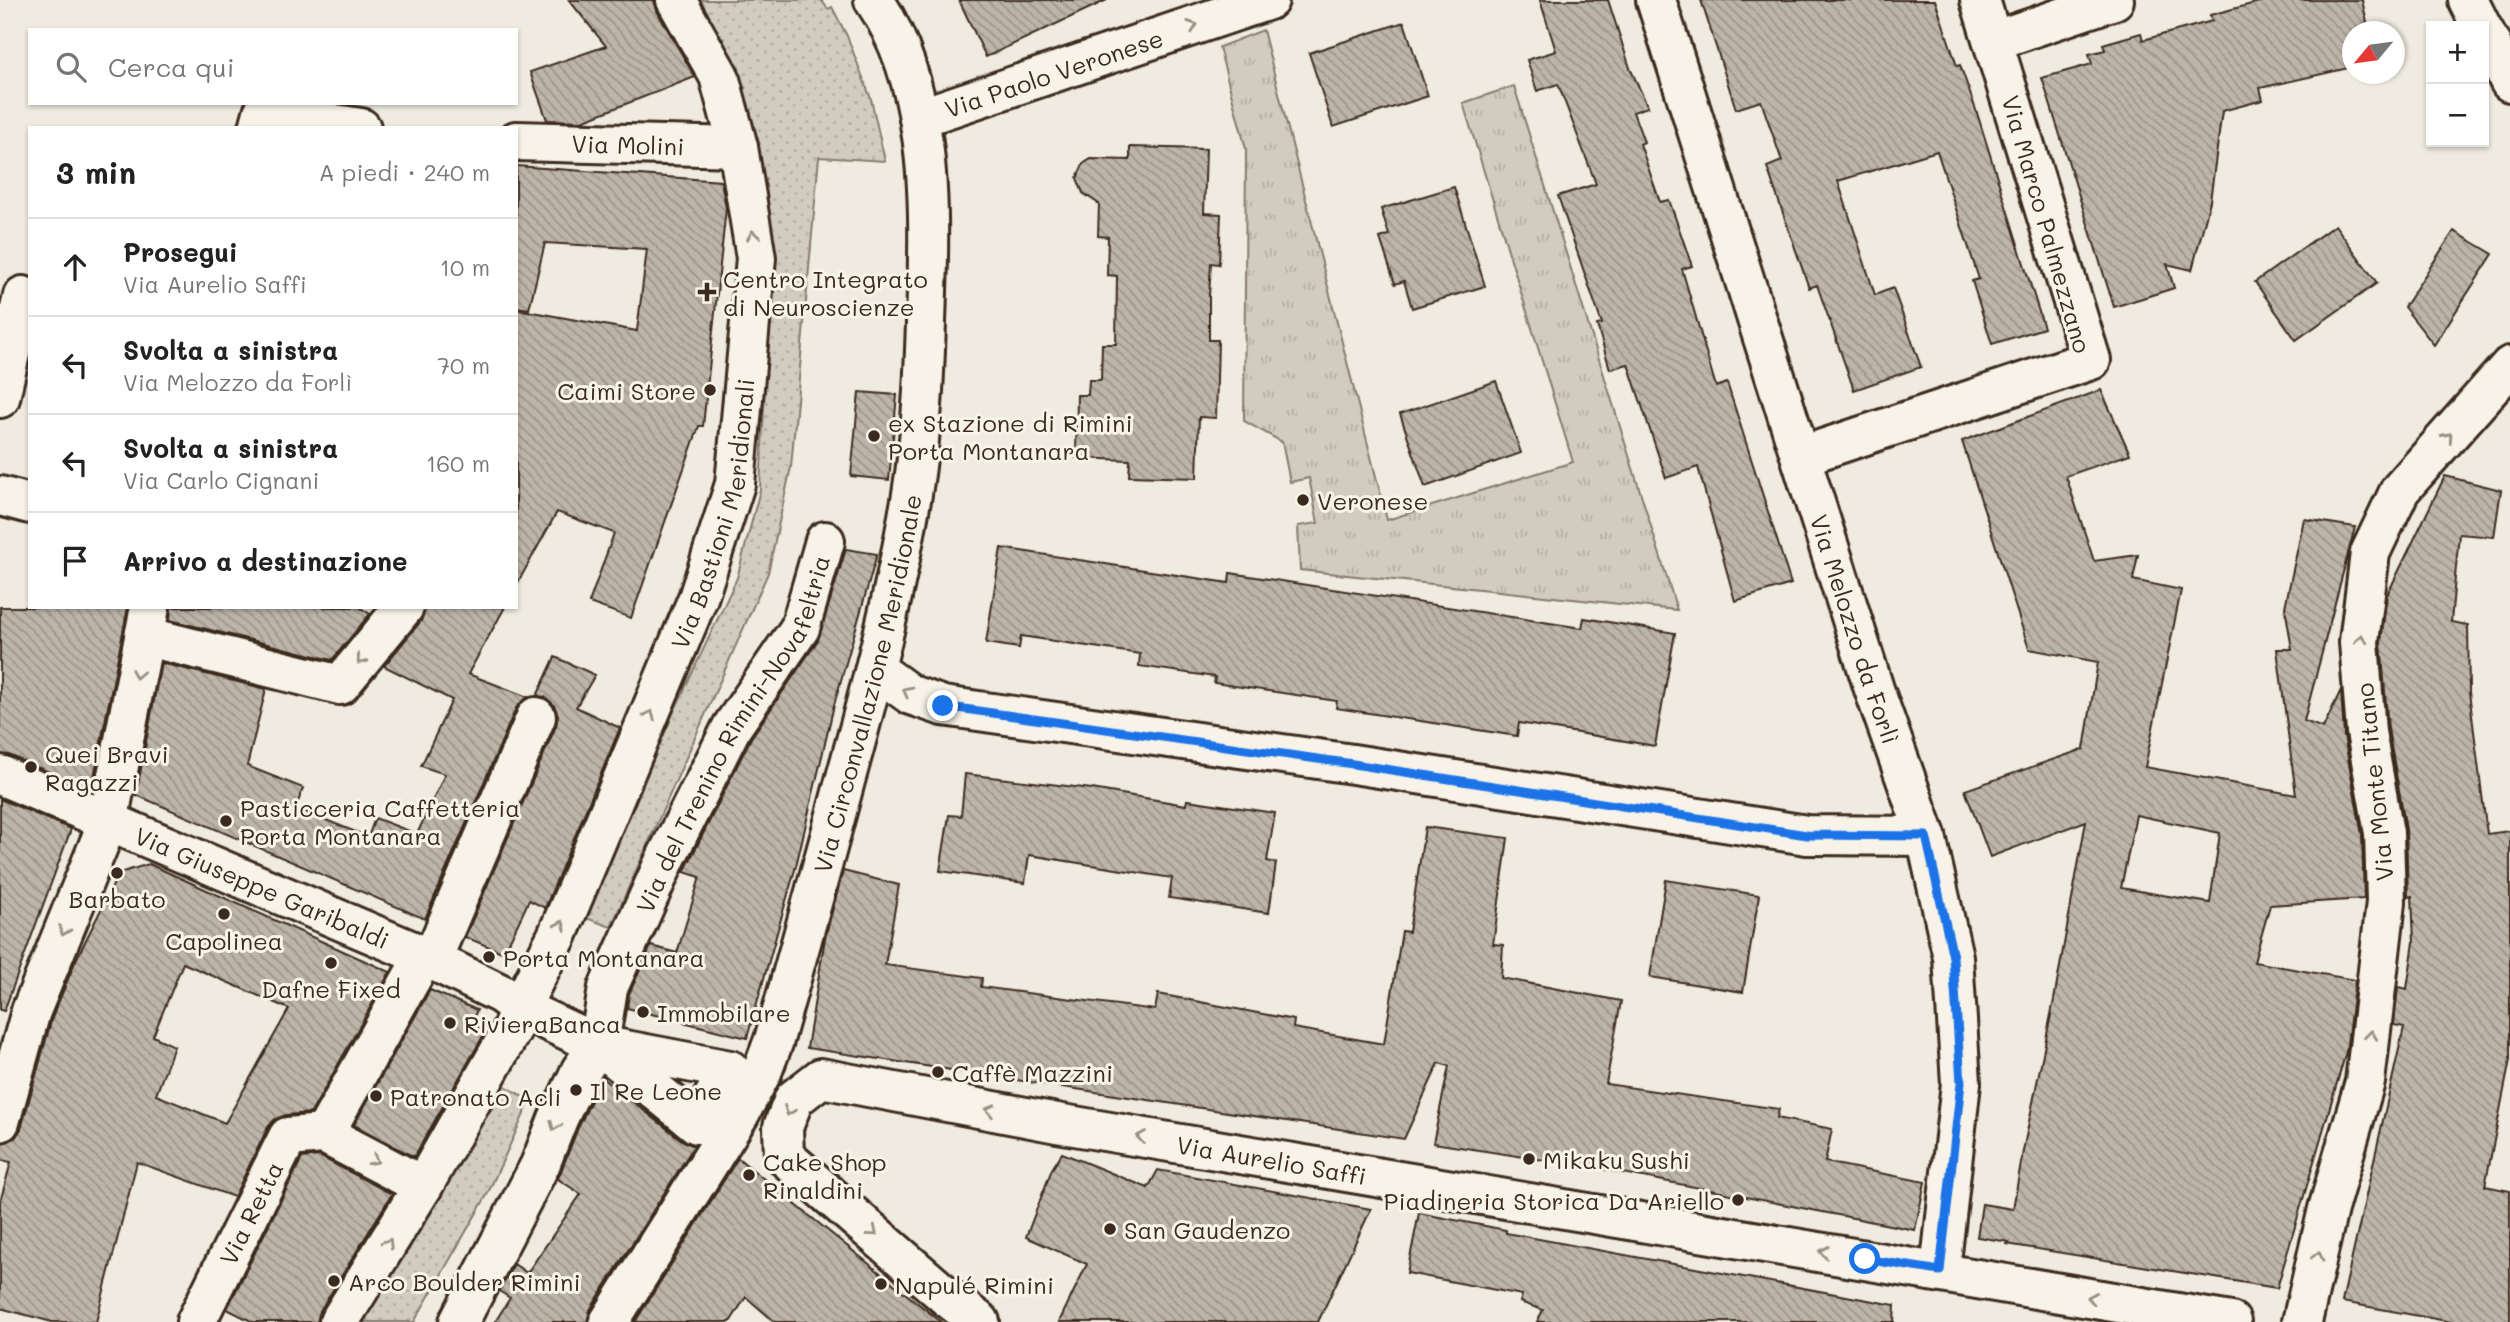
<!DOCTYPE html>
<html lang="it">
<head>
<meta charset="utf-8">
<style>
  :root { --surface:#fff; --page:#f6f6f6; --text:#222; --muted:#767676; --line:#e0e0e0 }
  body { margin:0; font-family:Mali,sans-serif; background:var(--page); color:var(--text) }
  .controls { position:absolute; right:21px; top:21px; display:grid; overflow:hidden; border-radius:0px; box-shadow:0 2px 5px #0004 }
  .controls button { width:63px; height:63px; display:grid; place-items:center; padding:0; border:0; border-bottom:2px solid var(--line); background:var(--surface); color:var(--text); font:35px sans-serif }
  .compass { position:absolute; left:2342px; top:21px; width:63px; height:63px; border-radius:50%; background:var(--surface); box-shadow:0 2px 5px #0004; rotate:241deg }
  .stop { position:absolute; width:21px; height:21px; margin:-16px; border:5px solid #1a73e8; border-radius:50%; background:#fff }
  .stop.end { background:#1a73e8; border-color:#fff; box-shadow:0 2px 7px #0008 }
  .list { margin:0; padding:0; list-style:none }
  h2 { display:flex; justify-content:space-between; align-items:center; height:91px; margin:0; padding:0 28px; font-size:30px }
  h2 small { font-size:23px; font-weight:400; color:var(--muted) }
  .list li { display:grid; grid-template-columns:46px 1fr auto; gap:21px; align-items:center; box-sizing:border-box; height:98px; padding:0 28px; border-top:2px solid var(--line) }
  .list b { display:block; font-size:26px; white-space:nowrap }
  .list p { margin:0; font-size:23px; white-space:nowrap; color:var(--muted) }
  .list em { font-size:23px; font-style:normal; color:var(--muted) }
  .icon { flex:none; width:38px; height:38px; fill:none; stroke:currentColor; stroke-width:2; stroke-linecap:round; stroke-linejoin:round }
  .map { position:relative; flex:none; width:2510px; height:1322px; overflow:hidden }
  .search { position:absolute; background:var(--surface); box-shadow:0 2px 5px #0004; left:28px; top:28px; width:490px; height:77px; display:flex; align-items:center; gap:18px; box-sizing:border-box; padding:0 24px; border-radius:0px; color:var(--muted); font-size:26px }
  .panel { position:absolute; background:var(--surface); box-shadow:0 2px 5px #0004; left:28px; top:126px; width:490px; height:483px; border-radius:0px }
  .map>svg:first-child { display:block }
</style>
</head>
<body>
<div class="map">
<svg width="2510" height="1322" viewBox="0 0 2510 1322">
  <defs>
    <pattern id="grass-dots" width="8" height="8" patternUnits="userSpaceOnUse" patternTransform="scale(1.75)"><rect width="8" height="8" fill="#d1cbc0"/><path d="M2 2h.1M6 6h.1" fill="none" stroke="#b4aea5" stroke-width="1.8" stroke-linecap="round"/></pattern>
    <pattern id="park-tufts" width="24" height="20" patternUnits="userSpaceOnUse" patternTransform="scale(1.75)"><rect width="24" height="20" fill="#d1cbc0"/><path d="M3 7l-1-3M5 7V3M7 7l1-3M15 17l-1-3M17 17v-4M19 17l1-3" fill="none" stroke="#b4aea5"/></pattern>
    <pattern id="building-back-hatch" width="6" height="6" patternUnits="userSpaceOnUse" patternTransform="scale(1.75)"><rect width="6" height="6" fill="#bdb5aa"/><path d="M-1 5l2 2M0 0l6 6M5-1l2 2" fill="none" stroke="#9b938a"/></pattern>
  </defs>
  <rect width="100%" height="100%" fill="#efebe0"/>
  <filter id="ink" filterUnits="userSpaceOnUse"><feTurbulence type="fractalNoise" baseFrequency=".0143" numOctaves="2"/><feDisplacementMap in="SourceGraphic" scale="14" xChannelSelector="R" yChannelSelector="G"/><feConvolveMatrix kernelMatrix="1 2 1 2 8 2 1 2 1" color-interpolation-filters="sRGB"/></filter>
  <g filter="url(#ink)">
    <path fill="url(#grass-dots)" stroke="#867a6f" stroke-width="2" d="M 690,0 L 821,0 L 828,9 L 832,7 L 847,36 L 871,99 L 885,161 L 819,157 L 791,467 L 768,573 L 611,927 L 578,915 L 737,578 L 760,490 L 771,257 Z
      M 496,1080 L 530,1101 L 487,1195 L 414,1322 L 356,1322 Z"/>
    <path fill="url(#park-tufts)" stroke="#867a6f" stroke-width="2" d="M 1263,30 L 1387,520 L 1573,462 L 1463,103 L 1514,86 L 1677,610 L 1300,570 L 1298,526 L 1318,523 L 1309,478 L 1290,482 L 1282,442 L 1244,421 L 1246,149 L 1219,47 Z"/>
    <path fill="url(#building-back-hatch)" stroke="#3b2a1e" stroke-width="2" fill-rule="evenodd" d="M 569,0 L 654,0 L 657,11 L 695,77 L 582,121 L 547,120 L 530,72 L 606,46 Z
      M 959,0 L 1107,0 L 986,57 Z
      M 1540,0 L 1608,0 L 1630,68 L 1648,107 L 1633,112 L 1644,142 L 1640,144 L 1660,202 L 1669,200 L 1692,266 L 1682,269 L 1716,387 L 1727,383 L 1791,584 L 1735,601 L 1698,467 L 1666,478 L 1628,364 L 1610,369 L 1597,325 L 1602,324 L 1558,196 L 1596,184 L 1558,84 L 1537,91 L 1527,60 L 1556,51 Z
      M 1701,0 L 1935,0 L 1957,66 L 1960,65 L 1977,113 L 2044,328 L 1992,344 L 1972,281 L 1979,279 L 1937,151 L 1838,181 L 1875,295 L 1893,288 L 1921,367 L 1854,390 L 1817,285 L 1809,288 L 1767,167 L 1782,161 L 1761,101 L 1736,109 Z
      M 2267,0 L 2362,0 L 2369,32 L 2353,32 L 2353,67 L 2260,88 L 2263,100 L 2222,111 L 2210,201 L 2192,270 L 2167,264 L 2174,288 L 2114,307 L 2042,78 L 2092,64 L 2089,54 L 2105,50 L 2103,44 L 2141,33 L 2143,40 L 2212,21 L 2210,15 Z
      M 1404,22 L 1428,96 L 1333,127 L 1309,53 Z
      M 1130,147 L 1206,149 L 1204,213 L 1221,214 L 1219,264 L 1211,263 L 1209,296 L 1209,340 L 1218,340 L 1216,418 L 1199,417 L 1197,478 L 1129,476 L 1130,460 L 1076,458 L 1077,395 L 1088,395 L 1089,380 L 1101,380 L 1102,344 L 1116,344 L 1117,276 L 1107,275 L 1108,237 L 1098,236 L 1099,204 L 1083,193 L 1077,178 L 1083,164 L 1091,159 L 1130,160 Z
      M 516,166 L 721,181 L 726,208 L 703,426 L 699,426 L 631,618 L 589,603 L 614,533 L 557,512 L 516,586 L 516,309 L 637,331 L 647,249 L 545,243 L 529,309 L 516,307 Z
      M 1454,187 L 1485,286 L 1412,308 L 1404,281 L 1395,284 L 1380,238 L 1389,235 L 1381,209 Z
      M 2335,225 L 2377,283 L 2296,340 L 2255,282 Z
      M 2454,231 L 2493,254 L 2434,345 L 2404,307 Z
      M 1496,381 L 1521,453 L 1425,487 L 1400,414 Z
      M 2101,390 L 2130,454 L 2066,476 L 2094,561 L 2138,555 L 2133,580 L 2181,590 L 2145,767 L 2296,795 L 2277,649 L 2292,649 L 2285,607 L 2304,519 L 2355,527 L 2304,721 L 2323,728 L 2341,690 L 2344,736 L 2362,835 L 2364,899 L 2270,905 L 2254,962 L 2355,980 L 2346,1052 L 2277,1288 L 2007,1244 L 2009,1242 L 1977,1237 L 1982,1204 L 2013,1209 L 2023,1151 L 2054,1000 L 2086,821 L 1990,857 L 1965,790 L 2084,749 L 2098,662 L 2029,649 L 1962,441 ZM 2136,815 L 2220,833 L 2210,903 L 2121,888 Z
      M 859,392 L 897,395 L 889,480 L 851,476 Z
      M 2445,476 L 2501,490 L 2494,537 L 2459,534 L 2451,622 L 2468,625 L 2469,692 L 2487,834 L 2510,831 L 2510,1060 L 2485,1186 L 2510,1191 L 2510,1322 L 2452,1322 L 2342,1302 L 2404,1027 L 2394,1025 L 2398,987 L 2407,989 L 2414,942 L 2412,896 L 2408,897 L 2406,829 L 2388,729 L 2381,642 L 2387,595 Z
      M 1001,548 L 1229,583 L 1230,573 L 1582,628 L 1584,618 L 1675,633 L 1655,746 L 1519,723 L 1517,736 L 1336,708 L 1337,701 L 1214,683 L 1215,677 L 1139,666 L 1140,654 L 1021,636 L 1019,648 L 986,643 Z
      M 846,549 L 877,554 L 834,705 L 796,866 L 747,1038 L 627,1008 L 629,994 L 651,946 L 677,953 L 700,877 L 684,872 L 751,738 L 818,640 Z
      M 0,607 L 128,607 L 93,782 L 89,781 L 86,788 L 9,755 L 0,754 Z
      M 171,607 L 359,607 L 370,614 L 332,660 L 170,620 Z
      M 425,607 L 505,607 L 468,674 L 528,697 L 516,708 L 425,919 L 136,795 L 161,663 L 266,689 L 247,766 L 303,788 L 296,808 L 368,837 L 375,818 L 417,834 L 445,774 L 421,766 L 452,700 L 384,666 L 421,621 Z
      M 555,657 L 595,675 L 576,707 L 620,728 L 545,908 L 529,900 L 504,953 L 465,937 L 556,726 L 558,715 L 554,705 L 545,697 L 537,696 Z
      M 965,774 L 1092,789 L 1186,805 L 1187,800 L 1275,813 L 1267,861 L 1276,863 L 1269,913 L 1169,898 L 1172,878 L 1029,855 L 1025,883 L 940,871 L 949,815 L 961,816 Z
      M 0,799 L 71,829 L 4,1011 L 0,1010 Z
      M 1425,827 L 1508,838 L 1493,944 L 1503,945 L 1501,978 L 1621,1001 L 1606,1084 L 1779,1109 L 1777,1118 L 1832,1129 L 1825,1162 L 1925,1182 L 1915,1230 L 1597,1168 L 1433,1143 L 1449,1066 L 1439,1063 L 1404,1139 L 807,1048 L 825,938 L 843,871 L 899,885 L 885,965 L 982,978 L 981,987 L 1155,1010 L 1158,994 L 1294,1020 L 1293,1028 L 1384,1044 L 1402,931 L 1409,932 Z
      M 149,864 L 390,972 L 311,1113 L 286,1115 L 275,1119 L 268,1127 L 234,1197 L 137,1162 L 96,1322 L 52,1322 L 0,1308 L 0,1202 L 11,1162 L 0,1160 L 0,1143 L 15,1138 L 21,1129 L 52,1018 L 75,962 L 119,873 ZM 183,963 L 289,1009 L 225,1123 L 156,1095 L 174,1046 L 153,1036 Z
      M 1666,880 L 1759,895 L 1743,992 L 1650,977 Z
      M 430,990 L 477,1010 L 471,1023 L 486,1031 L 414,1157 L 354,1125 Z
      M 602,1078 L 683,1141 L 694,1146 L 590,1310 L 587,1322 L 495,1322 L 510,1298 L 499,1291 L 514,1264 L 527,1273 L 581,1194 L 558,1179 L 578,1128 Z
      M 1062,1153 L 1148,1188 L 1158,1170 L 1371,1209 L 1318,1322 L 1059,1322 L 1087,1264 L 1026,1237 L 1052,1169 Z
      M 319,1156 L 392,1194 L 320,1311 L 317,1322 L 253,1322 L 227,1309 L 302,1158 Z
      M 738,1158 L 941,1322 L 775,1322 L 746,1297 L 730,1322 L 635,1322 Z
      M 1419,1213 L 1506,1230 L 1506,1233 L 1895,1305 L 1894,1322 L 1537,1322 L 1543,1310 L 1520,1302 L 1522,1295 L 1407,1273 Z"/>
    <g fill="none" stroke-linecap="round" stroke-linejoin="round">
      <defs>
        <g id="minor">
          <path id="s1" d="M 1656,0 L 1874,689 L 1926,836 L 1953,957 L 1961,1083 L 1940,1271"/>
          <path d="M 2468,0 L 2481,26"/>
          <path d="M 2484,31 L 2510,82"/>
          <path d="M 1993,41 L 2114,0"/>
          <path id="s2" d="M 919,118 L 1269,0"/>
          <path d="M 259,128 L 263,113 L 361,128"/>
          <path id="s3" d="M 516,141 L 738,147"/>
          <path d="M 0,398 L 23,296"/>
          <path d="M 1802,456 L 2091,360 L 1980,0"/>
          <path d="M 0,496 L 30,504"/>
          <path d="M 144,636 L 340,685 L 404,607"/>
          <path d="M 875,669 L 911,695 L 943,706 L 1353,764 L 1807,835 L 1926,836"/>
          <path id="s4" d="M 0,775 L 424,956 L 501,994 L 520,1008 L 599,1045 L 730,1070 L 697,1124 L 599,1045"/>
          <path d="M 432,959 L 536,717"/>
          <path d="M 0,1122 L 31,1011 L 108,822 L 150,607"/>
          <path d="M 324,1134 L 424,956"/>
          <path id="s5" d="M 196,1322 L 288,1137 L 324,1134 L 423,1186"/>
          <path id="s6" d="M 339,1322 L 423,1186 L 511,1031 L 520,1008 L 557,936 L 698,598 L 735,484 L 756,258 L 738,147 L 719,76 L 676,0"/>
          <path id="s7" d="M 459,1322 L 540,1165 L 558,1119 L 581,1070 L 599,1045 L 608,988 L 666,858 L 732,727 L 800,628 L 825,541"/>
          <path id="s8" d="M 609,1322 L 739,1115 L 762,1072 L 774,1040 C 798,954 822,868 845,781 C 871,687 896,591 912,494 C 923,427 925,359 927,291 C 931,196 929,81 874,0"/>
          <path id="s9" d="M 980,1322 L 947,1297 L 784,1156 L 783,1127 L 794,1099 L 821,1078 L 1057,1123 L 2231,1322"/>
          <path d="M 2302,1322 L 2328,1209 L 2365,1082 L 2386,902 L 2384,833 L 2366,732 L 2359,642 L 2370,553 L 2400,490 L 2510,366"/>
        </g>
      </defs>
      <use href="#minor" stroke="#3b2a1e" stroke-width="44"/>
      <use href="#minor" stroke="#f7f3e8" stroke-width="38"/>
    </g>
    <defs><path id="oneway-chevron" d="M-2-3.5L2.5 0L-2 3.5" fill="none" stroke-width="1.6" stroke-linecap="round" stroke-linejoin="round" transform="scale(1.75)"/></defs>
    <g stroke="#998e83">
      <use href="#oneway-chevron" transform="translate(1193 26) rotate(-19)"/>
      <use href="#oneway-chevron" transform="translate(753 235) rotate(-99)"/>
      <use href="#oneway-chevron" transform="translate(2448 437) rotate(-48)"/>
      <use href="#oneway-chevron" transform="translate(2361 639) rotate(-87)"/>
      <use href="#oneway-chevron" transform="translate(361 660) rotate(130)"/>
      <use href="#oneway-chevron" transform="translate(137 674) rotate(101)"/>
      <use href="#oneway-chevron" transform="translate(907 691) rotate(-152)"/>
      <use href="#oneway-chevron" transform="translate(650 715) rotate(-68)"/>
      <use href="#oneway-chevron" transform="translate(561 925) rotate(-67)"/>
      <use href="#oneway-chevron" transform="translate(64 931) rotate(112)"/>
      <use href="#oneway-chevron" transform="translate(2371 1035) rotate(-83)"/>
      <use href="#oneway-chevron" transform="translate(990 1110) rotate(-169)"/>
      <use href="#oneway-chevron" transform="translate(789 1111) rotate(112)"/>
      <use href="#oneway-chevron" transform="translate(555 1126) rotate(112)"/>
      <use href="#oneway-chevron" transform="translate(1141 1137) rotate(-170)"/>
      <use href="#oneway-chevron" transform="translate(374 1160) rotate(28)"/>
      <use href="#oneway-chevron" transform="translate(873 1232) rotate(40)"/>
      <use href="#oneway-chevron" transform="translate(388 1243) rotate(-58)"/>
      <use href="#oneway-chevron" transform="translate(1824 1252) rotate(-170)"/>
      <use href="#oneway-chevron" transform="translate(2318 1256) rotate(-77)"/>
      <use href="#oneway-chevron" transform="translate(2092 1298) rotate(-170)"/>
    </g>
  </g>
  <g fill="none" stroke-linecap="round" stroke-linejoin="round" filter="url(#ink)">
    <path stroke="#1a73e8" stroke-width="9" d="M 943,706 L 1353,764 L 1807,835 L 1926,836 L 1953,957 L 1961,1083 L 1940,1271 L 1865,1259"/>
  </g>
  <g fill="#3b2a1e" stroke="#f7f3e8" stroke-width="2.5">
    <path d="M703.5 281.5h7v7h7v7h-7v7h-7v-7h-7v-7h7z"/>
    <circle cx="710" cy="390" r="7"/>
    <circle cx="874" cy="436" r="7"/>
    <circle cx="1303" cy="500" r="7"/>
    <circle cx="31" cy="767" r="7"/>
    <circle cx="226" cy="821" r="7"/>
    <circle cx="117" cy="873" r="7"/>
    <circle cx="224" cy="914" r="7"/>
    <circle cx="489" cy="957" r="7"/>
    <circle cx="331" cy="963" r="7"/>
    <circle cx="643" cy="1012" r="7"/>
    <circle cx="450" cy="1023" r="7"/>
    <circle cx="938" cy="1072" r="7"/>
    <circle cx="576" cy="1090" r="7"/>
    <circle cx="376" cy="1096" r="7"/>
    <circle cx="1529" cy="1159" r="7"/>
    <circle cx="749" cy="1175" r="7"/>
    <circle cx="1738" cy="1200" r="7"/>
    <circle cx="1110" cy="1229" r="7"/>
    <circle cx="334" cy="1281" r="7"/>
    <circle cx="881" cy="1284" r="7"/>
  </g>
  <g text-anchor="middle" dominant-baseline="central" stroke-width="6" stroke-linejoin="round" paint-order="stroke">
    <g font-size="24" fill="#3b2a1e" stroke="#f7f3e8">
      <text stroke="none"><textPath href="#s2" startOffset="142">Via Paolo Veronese</textPath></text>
      <text stroke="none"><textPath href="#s3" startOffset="112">Via Molini</textPath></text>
      <text transform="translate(2047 224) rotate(74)">Via Marco Palmezzano</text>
      <text stroke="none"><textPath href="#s6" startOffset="896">Via Bastioni Meridionali</textPath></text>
      <text stroke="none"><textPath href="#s1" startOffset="660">Via Melozzo da Forlì</textPath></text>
      <text stroke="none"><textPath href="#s8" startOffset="696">Via Circonvallazione Meridionale</textPath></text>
      <text stroke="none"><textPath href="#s7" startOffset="653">Via del Trenino Rimini-Novafeltria</textPath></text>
      <text transform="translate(2374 782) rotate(-96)">Via Monte Titano</text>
      <text stroke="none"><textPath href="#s4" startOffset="285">Via Giuseppe Garibaldi</textPath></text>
      <text stroke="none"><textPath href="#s9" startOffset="808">Via Aurelio Saffi</textPath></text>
      <text stroke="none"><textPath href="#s5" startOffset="122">Via Retta</textPath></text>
    </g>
    <g font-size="24" fill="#3b2a1e" stroke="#f7f3e8" text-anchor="start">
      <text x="723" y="278">Centro Integrato<tspan x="723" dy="28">di Neuroscienze</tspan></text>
      <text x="696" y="390" text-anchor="end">Caimi Store</text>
      <text x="888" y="422">ex Stazione di Rimini<tspan x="888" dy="28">Porta Montanara</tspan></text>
      <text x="1317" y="500">Veronese</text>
      <text x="45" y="753">Quei Bravi<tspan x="45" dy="28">Ragazzi</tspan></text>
      <text x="240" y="807">Pasticceria Caffetteria<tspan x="240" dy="28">Porta Montanara</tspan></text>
      <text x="117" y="898" text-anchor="middle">Barbato</text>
      <text x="224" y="940" text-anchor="middle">Capolinea</text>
      <text x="503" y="957">Porta Montanara</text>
      <text x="331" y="988" text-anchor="middle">Dafne Fixed</text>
      <text x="657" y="1012">Immobilare</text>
      <text x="464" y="1023">RivieraBanca</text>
      <text x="952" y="1072">Caffè Mazzini</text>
      <text x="590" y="1090">Il Re Leone</text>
      <text x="390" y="1096">Patronato Acli</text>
      <text x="1543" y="1159">Mikaku Sushi</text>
      <text x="763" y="1161">Cake Shop<tspan x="763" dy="28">Rinaldini</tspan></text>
      <text x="1724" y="1200" text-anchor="end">Piadineria Storica Da Ariello</text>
      <text x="1124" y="1229">San Gaudenzo</text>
      <text x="348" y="1281">Arco Boulder Rimini</text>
      <text x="895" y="1284">Napulé Rimini</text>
    </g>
  </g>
</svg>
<div class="controls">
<button>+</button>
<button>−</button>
</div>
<svg class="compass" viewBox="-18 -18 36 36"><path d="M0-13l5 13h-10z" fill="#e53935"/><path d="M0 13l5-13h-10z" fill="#767676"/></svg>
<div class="stop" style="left:1865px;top:1259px"></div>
<div class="stop end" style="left:943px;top:706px"></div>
<div class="search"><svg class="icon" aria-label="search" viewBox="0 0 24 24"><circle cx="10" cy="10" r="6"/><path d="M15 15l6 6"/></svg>Cerca qui</div>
<section class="panel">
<h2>3 min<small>A piedi · 240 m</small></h2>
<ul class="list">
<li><svg class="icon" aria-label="ahead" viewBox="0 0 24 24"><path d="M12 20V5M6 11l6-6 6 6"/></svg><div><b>Prosegui</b><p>Via Aurelio Saffi</p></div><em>10 m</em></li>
<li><svg class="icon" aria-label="left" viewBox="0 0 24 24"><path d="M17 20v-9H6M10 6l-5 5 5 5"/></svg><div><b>Svolta a sinistra</b><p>Via Melozzo da Forlì</p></div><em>70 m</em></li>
<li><svg class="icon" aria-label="left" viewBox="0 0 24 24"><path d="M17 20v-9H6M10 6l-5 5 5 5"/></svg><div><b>Svolta a sinistra</b><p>Via Carlo Cignani</p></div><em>160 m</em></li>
<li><svg class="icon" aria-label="arrive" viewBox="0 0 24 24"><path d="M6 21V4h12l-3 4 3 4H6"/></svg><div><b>Arrivo a destinazione</b></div></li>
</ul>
</section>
</div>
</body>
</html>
